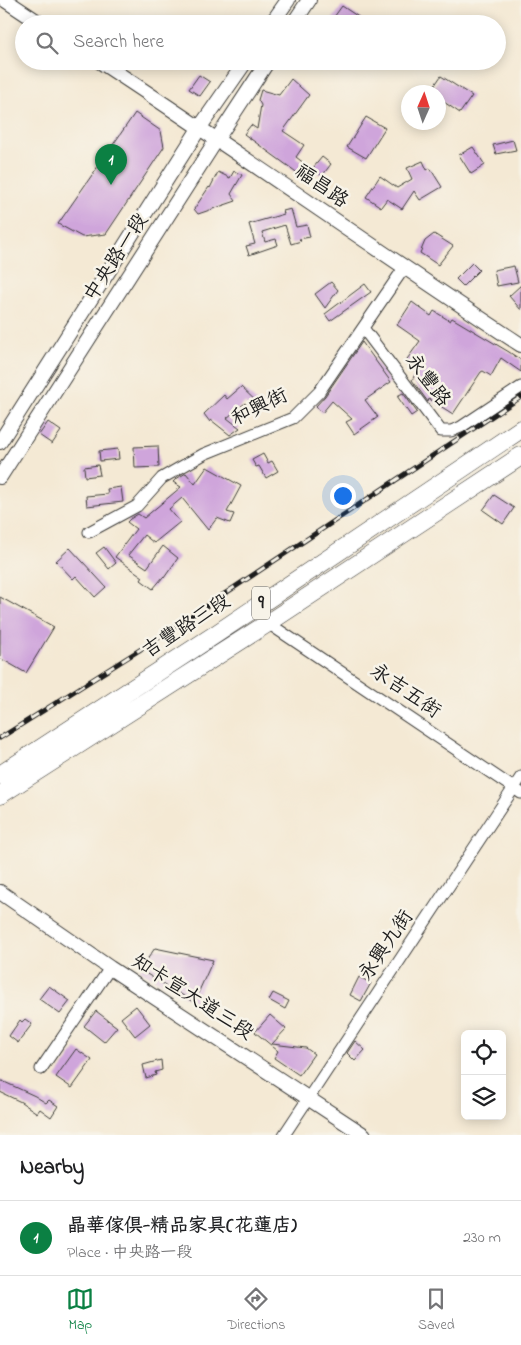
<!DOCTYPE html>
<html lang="en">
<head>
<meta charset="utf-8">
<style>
  :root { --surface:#fff; --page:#f2f2f2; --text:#202124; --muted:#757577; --line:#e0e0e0; --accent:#0b8043 }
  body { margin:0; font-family:"Indie Flower","LXGW WenKai TC",sans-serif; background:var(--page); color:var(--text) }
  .controls { position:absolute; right:15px; bottom:15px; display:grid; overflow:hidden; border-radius:8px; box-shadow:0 2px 12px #0003 }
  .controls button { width:45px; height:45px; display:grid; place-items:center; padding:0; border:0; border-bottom:1px solid var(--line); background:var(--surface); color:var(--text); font:25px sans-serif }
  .compass { position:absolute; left:401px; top:85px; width:45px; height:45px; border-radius:50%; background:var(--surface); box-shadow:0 2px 12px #0003; rotate:3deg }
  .you { position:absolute; left:342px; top:495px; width:18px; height:18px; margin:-12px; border:4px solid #fff; border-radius:50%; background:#1a73e8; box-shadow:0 0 0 8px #1a73e833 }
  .badge { display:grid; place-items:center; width:32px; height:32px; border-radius:50%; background:var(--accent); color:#fff; font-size:16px; font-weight:700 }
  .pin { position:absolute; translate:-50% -41px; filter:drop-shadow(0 1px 2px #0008) }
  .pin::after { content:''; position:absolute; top:26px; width:18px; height:15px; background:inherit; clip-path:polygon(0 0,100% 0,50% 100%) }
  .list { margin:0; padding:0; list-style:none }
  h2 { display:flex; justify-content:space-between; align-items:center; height:65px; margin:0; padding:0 20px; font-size:21px }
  h2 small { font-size:16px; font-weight:400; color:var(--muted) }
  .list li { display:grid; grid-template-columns:32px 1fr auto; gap:15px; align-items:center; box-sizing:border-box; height:75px; padding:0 20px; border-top:1px solid var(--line) }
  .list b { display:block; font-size:19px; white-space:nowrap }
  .list p { margin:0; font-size:16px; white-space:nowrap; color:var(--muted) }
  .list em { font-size:16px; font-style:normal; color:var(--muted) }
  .icon { flex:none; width:28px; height:28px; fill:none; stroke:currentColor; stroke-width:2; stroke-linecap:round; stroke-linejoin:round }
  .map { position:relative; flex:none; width:521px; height:1135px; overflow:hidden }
  .search { position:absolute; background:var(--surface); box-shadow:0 2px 12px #0003; left:15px; right:15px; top:15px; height:55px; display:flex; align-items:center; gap:12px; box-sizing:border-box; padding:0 18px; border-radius:28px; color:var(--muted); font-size:19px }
  .sheet { height:140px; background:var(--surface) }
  nav { display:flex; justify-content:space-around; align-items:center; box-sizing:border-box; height:70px; border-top:1px solid var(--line); background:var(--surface); font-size:14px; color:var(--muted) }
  nav a { display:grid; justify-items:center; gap:2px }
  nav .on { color:var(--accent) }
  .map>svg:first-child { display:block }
</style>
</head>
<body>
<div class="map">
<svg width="521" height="1135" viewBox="0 0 521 1135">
  <rect width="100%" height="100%" fill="#f7f3e8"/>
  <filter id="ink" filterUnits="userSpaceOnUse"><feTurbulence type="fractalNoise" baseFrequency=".02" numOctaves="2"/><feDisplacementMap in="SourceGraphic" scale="10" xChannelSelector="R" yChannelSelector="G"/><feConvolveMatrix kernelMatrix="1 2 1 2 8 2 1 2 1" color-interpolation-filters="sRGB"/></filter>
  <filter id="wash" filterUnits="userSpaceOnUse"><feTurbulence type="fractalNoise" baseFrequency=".0096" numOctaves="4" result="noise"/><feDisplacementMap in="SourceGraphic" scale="20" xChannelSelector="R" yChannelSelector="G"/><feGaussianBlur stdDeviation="1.12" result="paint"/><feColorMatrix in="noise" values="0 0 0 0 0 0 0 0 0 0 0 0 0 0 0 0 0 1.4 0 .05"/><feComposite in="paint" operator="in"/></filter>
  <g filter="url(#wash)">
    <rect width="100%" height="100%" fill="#f4e9d4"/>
    <g id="blocks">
      <path fill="#cfa5db" d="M 342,6 L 369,24 L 329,24 Z
        M 199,75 L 210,82 L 200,96 L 189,89 Z
        M 441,76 L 472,96 L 460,113 L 438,98 L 438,92 L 430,92 Z
        M 291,79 L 309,95 L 283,131 L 304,145 L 296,157 L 305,164 L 299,174 L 244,134 L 251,125 L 257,129 L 261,105 L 258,100 L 261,90 L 279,95 Z
        M 135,113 L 161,131 L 164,147 L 106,234 L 82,237 L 58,224 Z
        M 366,117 L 385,128 L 366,158 L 347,147 Z
        M 513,140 L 516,150 L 496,154 L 493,145 Z
        M 473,147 L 485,165 L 471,174 L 459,155 Z
        M 322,157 L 331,164 L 322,176 L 313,168 Z
        M 423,161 L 427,170 L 430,168 L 442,187 L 420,200 L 414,191 L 402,209 L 387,199 L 381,207 L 366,197 L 380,176 L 397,188 L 412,179 L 407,168 Z
        M 234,171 L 242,175 L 231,194 L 236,201 L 198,214 L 194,209 L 209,187 L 210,188 L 218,172 L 230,178 Z
        M 291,209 L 296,227 L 307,225 L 310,237 L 299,239 L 301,241 L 291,244 L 285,225 L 262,232 L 265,242 L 276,239 L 278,245 L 249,255 L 246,246 L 255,244 L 249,224 L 284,214 L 283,211 Z
        M 434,234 L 453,246 L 438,265 L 420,253 L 425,241 Z
        M 472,263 L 479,270 L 463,286 L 456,279 Z
        M 514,266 L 518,282 L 497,286 L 494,270 Z
        M 331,282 L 338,290 L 325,308 L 315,294 Z
        M 365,284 L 371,292 L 330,321 L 325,314 Z
        M 521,285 L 521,310 L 509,296 Z
        M 412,302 L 431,316 L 434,311 L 450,321 L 452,318 L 509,352 L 521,360 L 521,372 L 501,358 L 491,376 L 483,371 L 481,372 L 453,414 L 429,399 L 428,402 L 412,380 L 417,371 L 405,362 L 420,341 L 397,325 Z
        M 362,342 L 391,382 L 365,400 L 378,417 L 354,434 L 346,422 L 352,419 L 332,401 L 322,413 L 316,406 L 325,396 Z
        M 241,387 L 259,404 L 251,410 L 245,403 L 227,418 L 240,428 L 230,435 L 211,420 L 210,422 L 204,414 L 224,395 L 227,399 Z
        M 403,393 L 417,412 L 411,416 L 397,396 Z
        M 48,422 L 61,431 L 52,444 L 39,435 Z
        M 158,446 L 159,467 L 135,468 L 134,447 Z
        M 118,449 L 119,459 L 100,461 L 99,451 Z
        M 263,454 L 268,463 L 272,461 L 278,471 L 266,478 L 259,466 L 256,467 L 252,460 Z
        M 98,465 L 100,475 L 85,477 L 84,467 Z
        M 207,467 L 241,486 L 227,512 L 234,514 L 230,523 L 217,518 L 208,530 L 182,498 L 169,509 L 180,522 L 154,543 L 144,535 L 128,555 L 147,568 L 163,546 L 178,558 L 164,578 L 163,577 L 153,589 L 141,580 L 143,577 L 115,557 L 136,529 L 127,522 L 130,519 L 138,514 L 144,518 L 181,487 L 173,482 L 176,479 L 186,473 L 195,484 Z
        M 121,487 L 123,502 L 87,506 L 86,496 L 108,494 L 107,489 Z
        M 494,495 L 514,508 L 503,524 L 483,510 Z
        M 104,547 L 116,563 L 109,569 L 96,553 Z
        M 70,548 L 106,587 L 95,597 L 76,576 L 73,579 L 56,561 Z
        M 0,597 L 54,627 L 26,673 L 0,658 Z
        M 155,948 L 213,960 L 194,1002 L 140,970 Z
        M 359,977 L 371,983 L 361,1001 L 350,995 Z
        M 49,986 L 70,1001 L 60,1014 L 39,999 Z
        M 273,993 L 289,1001 L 285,1009 L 269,1000 Z
        M 136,1006 L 150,1024 L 135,1036 L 121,1018 Z
        M 96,1011 L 117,1027 L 104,1042 L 84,1026 Z
        M 270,1015 L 286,1029 L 272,1044 L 306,1048 L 314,1054 L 299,1075 L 274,1058 L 278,1051 L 255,1032 Z
        M 25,1019 L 32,1024 L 18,1043 L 9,1036 L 20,1020 L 22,1022 Z
        M 355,1041 L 365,1050 L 355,1061 L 347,1053 Z
        M 76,1049 L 92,1060 L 72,1088 L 56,1077 Z
        M 161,1060 L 162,1070 L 155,1072 L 156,1075 L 146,1078 L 143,1065 Z
        M 0,1080 L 35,1096 L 46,1103 L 49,1100 L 58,1106 L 51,1117 L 40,1109 L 37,1113 L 21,1102 L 0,1092 Z"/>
    </g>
  </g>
  <g filter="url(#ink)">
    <use href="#blocks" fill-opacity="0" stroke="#3c3b38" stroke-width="1"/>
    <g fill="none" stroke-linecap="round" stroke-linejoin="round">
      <defs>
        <path id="minor" d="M 363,328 L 441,431 L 451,431 L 461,427 L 521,387
          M 89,532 L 137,506 L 162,478 L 204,454 L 293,418 L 319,392 L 404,268
          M 268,623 L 521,793
          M 41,1069 L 110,968
          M 284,1135 L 521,777"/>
        <path id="tertiary" d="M 5,0 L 41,24
          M 271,24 L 288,0
          M 293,24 L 309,0
          M 99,61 C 241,154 379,252 521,345
          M 0,442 L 200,127 L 246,61
          M 0,477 L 217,139 L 268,61
          M 0,892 L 110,968 L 364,1135"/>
        <path id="primary" d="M 0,775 L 216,634 L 521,429
          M 0,795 L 268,623 L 521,456"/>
      </defs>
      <use href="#minor" stroke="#3c3b38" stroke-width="13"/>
      <use href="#tertiary" stroke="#3c3b38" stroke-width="16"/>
      <use href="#primary" stroke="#3c3b38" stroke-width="19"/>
      <use href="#minor" stroke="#fff" stroke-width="11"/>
      <use href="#tertiary" stroke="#fff" stroke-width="14"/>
      <use href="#primary" stroke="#fff" stroke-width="18"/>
      <defs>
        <path id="rail" d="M 0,738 L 149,644 L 521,397"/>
      </defs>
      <use href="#rail" stroke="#1c1c1c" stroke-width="5"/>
      <use href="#rail" stroke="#f7f3e8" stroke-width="3" stroke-dasharray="9" stroke-linecap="butt"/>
    </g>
  </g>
  <g text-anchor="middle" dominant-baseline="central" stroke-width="5" stroke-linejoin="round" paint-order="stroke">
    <rect fill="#f7f3e8" stroke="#5e5c59" stroke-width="1" x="252" y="586.5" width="18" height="33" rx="4"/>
    <g font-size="19" font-weight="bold" fill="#1c1c1c">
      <text x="261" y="603">9</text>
    </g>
    <g font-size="20" fill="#1c1c1c" stroke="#f7f3e8">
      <text transform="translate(321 187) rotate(35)">福昌路</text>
      <text transform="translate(117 258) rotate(-57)">中央路一段</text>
      <text transform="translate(427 381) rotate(53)">永豐路</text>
      <text transform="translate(260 408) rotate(-26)">和興街</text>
      <text transform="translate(187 627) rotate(-33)">吉豐路三段</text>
      <text transform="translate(405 692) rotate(34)">永吉五街</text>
      <text transform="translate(387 946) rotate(-56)">永興九街</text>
      <text transform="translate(192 998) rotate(33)">知卡宣大道三段</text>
    </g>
  </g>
</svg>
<div class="controls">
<button><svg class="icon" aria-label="locate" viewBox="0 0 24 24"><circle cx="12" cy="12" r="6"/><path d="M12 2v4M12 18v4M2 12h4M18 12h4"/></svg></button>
<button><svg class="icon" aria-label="layers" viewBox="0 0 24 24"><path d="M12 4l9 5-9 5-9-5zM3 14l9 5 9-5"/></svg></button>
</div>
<svg class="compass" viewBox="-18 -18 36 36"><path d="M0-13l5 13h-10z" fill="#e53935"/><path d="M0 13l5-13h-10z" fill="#757577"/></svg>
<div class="you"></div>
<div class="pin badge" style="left:111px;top:185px">1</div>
<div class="search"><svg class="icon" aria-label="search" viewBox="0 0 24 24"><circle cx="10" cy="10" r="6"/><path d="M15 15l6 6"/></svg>Search here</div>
</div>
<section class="sheet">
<h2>Nearby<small></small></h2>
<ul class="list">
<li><span class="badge">1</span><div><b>晶華傢俱-精品家具(花蓮店)</b><p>Place · 中央路一段</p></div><em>230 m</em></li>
</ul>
</section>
<nav>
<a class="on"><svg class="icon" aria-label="map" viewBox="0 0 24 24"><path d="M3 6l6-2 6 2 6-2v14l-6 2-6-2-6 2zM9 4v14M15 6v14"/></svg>Map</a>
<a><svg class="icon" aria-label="directions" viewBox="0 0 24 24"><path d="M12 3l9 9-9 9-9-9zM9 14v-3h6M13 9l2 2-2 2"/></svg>Directions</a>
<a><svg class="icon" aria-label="saved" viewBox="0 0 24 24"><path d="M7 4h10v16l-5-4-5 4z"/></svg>Saved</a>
</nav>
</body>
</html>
